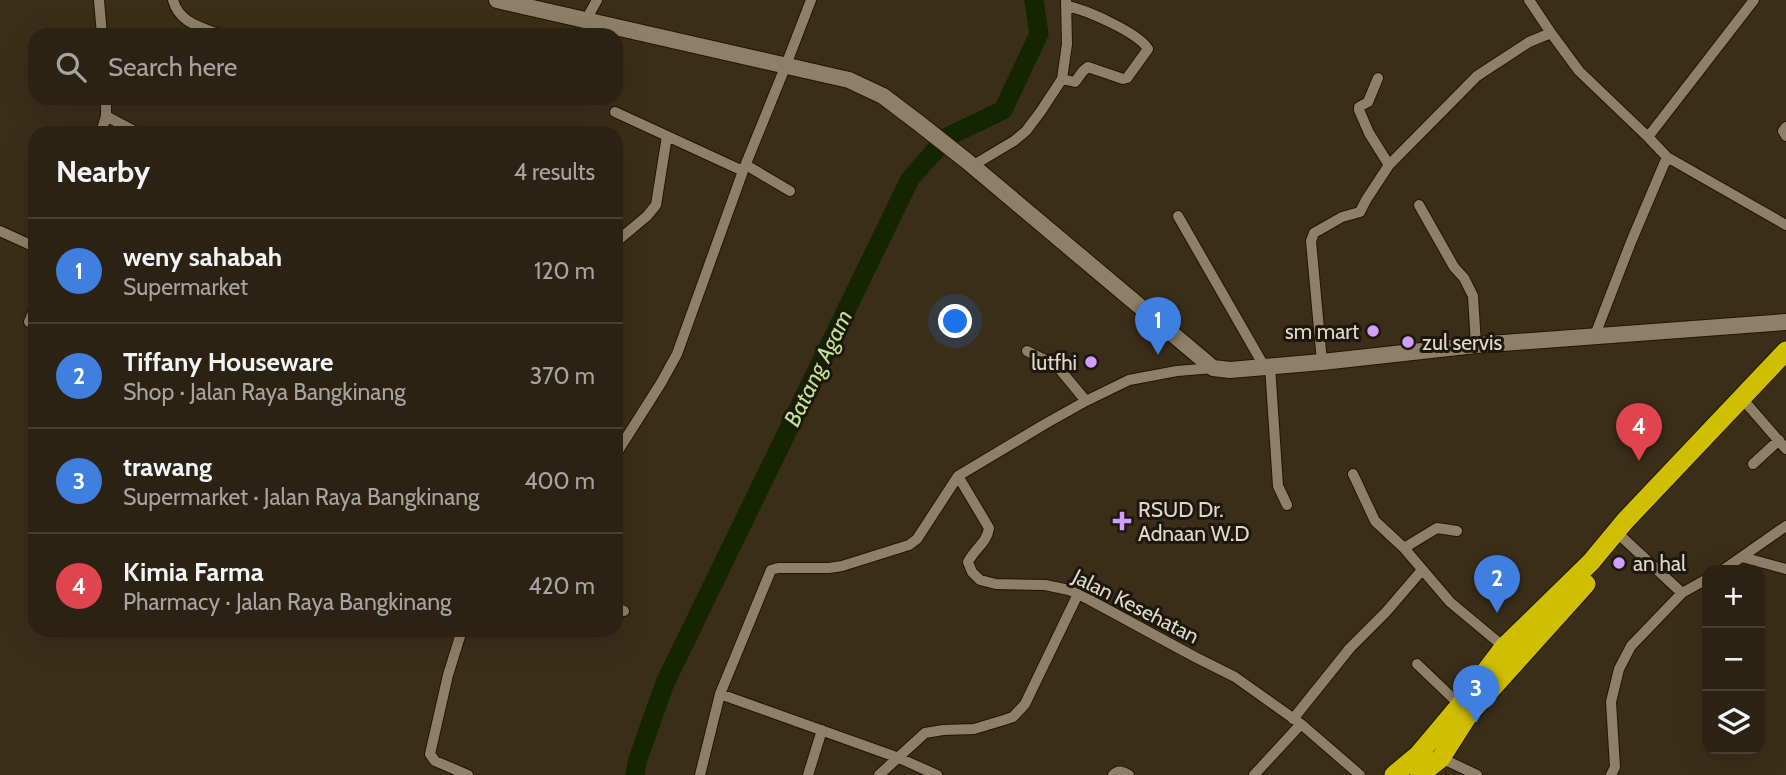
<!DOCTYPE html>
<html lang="en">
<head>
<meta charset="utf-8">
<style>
  :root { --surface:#2c2213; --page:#382f21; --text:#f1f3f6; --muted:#a6a4a0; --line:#483f33; --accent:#8bbbb9 }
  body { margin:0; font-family:Cabin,sans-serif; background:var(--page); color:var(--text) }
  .controls { position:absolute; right:21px; bottom:21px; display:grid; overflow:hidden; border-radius:14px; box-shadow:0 7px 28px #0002 }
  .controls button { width:63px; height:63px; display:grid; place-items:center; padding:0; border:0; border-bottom:2px solid var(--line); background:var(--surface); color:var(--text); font:35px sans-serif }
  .you { position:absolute; left:956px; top:322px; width:24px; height:24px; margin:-18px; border:5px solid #fff; border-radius:50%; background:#1a73e8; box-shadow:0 0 0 10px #1a73e833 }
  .badge { display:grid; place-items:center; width:46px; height:46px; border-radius:50%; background:var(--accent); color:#fff; font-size:23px; font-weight:700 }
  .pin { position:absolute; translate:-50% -58px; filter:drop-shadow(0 2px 4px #0008) }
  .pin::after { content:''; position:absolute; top:37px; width:24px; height:21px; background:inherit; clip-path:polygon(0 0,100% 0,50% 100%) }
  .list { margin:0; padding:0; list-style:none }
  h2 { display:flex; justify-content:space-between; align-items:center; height:91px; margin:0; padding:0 28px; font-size:30px }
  h2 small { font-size:23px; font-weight:400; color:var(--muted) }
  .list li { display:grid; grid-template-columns:46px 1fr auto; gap:21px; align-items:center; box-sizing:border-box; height:105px; padding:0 28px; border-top:2px solid var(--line) }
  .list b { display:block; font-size:26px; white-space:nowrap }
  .list p { margin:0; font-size:23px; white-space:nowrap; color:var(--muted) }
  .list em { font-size:23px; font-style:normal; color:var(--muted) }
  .icon { flex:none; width:38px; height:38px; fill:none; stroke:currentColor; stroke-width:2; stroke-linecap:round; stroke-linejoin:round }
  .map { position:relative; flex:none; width:1786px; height:775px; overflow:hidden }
  .search { position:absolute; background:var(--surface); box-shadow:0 7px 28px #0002; left:28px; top:28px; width:595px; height:77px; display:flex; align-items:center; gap:18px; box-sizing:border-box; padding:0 24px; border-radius:21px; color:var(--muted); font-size:26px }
  .panel { position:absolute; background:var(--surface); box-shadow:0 7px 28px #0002; left:28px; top:126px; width:595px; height:511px; border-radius:21px }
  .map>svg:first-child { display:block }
</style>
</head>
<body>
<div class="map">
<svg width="1786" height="775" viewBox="0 0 1786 775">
  <rect width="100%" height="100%" fill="#3b2e19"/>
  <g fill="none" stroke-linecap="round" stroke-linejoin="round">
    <path stroke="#152500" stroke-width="19" d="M 635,775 L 637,762 L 665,683 L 910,179 L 947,137 L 1003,110 L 1039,34 L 1034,0"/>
    <defs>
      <path id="street" d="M 99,0 L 102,35
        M 173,0 C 179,23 201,27 221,35
        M 1529,0 L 1551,33 L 1579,71 L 1648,137 L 1667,157 L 1786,225
        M 586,20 L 597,0
        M 1378,78 L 1368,102 L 1359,107 L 1359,110 L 1369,133 L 1389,165
        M 1062,79 L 1075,82 L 1083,71 L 1088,67 L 1123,79 L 1127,78 L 1148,49 C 1139,33 1085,9 1066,6
        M 615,112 L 743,171
        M 106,116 L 138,133
        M 1786,127 L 1783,131 L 1786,136
        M 101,133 L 106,116 L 106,98
        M 1648,137 L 1754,0
        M 746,165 L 790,191
        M 972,166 L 1014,141 L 1026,131 L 1041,111 L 1062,79 L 1067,44 L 1066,0
        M 1419,205 L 1454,267 L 1464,278 L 1473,296 L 1476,345
        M 1178,216 L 1264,366
        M 0,231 L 35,247
        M 616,242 L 647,216 L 656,205 L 667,136
        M 29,322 L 35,308
        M 1595,335 L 1631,242 L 1667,157
        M 1027,351 L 1057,366 L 1086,401
        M 1322,362 L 1311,241 L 1314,233 L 1342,217 L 1360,212 L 1366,200 L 1389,165 L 1477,76 L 1529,42 L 1551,33
        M 1270,366 L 1278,486 L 1287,505
        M 1746,403 L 1786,449
        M 616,454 L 661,383 L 677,354 L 743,171 L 786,65 L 811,0
        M 1753,464 L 1779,440
        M 1353,474 L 1375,521 L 1404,548 L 1450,602 L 1504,647
        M 958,476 L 989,528 C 987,543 974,549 968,562 L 972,572 L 980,580 L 996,584 L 1045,585 L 1069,590 L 1088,599 L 1195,657 L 1235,677 L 1301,724 L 1360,775
        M 1624,539 L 1682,593
        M 1404,548 L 1437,528 L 1457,531
        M 1742,557 L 1786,569
        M 1723,570 L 1786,526
        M 616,608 L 624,611
        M 462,630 L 448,675 L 430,754 L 435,761 L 468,775
        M 1417,664 L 1463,708
        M 720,694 L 899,758 L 937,775
        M 1293,719 L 1350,648 L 1386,612 L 1422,570
        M 1441,758 L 1477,775
        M 700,775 L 720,694 L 771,570 L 778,568 L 829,568 L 842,566 L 909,545 L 917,539 L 958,476 L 1045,424 L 1086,401 L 1129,380 L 1177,371 L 1213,368
        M 808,775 L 822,730
        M 879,775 L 925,733 L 943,730 L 974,729 L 1004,720 L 1013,717 L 1025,704 L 1078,594
        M 1113,775 C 1119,769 1123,772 1129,775
        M 1254,775 L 1301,724
        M 1611,775 L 1615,767 L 1611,702 L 1619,669 L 1631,646 L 1682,593 L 1707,579"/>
      <path id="secondary" d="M 497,0 L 849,80 L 883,96 L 920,124 L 968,162 L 1213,368 L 1230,370 L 1322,362 L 1476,345 L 1786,322"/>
      <path id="highway" d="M 1394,775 L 1418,755 L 1460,705 L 1504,647 L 1591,562 L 1625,521 L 1786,351
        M 1420,775 L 1441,758 L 1469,714 L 1586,584"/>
    </defs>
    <use href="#street" stroke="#221503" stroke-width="12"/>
    <use href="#secondary" stroke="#221503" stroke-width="18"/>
    <use href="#highway" stroke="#221503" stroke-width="21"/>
    <use href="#street" stroke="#8f7f68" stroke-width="10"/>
    <use href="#secondary" stroke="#8f7f68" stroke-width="16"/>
    <use href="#highway" stroke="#d0be01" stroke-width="19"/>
  </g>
  <g fill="#cf9eff" stroke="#1d170e" stroke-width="2.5">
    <circle cx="1373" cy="331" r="7"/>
    <circle cx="1408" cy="342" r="7"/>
    <circle cx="1091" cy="362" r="7"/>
    <path d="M1118.5 510.5h7v7h7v7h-7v7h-7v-7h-7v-7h7z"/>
    <circle cx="1619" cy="563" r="7"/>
  </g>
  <g text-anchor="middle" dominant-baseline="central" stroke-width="6" stroke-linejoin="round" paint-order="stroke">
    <g font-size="21" fill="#e1d8cc" stroke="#1d170e" text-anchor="start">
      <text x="1359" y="331" text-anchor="end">sm mart</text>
      <text x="1422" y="342">zul servis</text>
      <text x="1077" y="362" text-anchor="end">lutfhi</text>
      <text x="1138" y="509">RSUD Dr.<tspan x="1138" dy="24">Adnaan W.D</tspan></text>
      <text x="1633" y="563">an hal</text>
    </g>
    <g font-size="21" fill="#e1d8cc" stroke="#1d170e">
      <text transform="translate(1136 606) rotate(27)">Jalan Kesehatan</text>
    </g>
    <g font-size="23" font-style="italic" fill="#bee490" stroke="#1d170e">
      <text transform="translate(818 368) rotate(-64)">Batang Agam</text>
    </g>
  </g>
</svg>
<div class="controls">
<button>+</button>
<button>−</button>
<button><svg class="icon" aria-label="layers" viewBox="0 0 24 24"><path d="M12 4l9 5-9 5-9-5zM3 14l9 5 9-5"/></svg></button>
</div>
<div class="you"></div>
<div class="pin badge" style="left:1158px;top:355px;background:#3f7fe0">1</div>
<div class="pin badge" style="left:1497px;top:613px;background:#3f7fe0">2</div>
<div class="pin badge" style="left:1476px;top:723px;background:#3f7fe0">3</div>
<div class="pin badge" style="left:1639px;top:461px;background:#e0444e">4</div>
<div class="search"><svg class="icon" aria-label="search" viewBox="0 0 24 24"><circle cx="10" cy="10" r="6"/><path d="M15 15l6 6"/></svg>Search here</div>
<section class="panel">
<h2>Nearby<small>4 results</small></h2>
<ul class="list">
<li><span class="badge" style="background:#3f7fe0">1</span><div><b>weny sahabah</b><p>Supermarket</p></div><em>120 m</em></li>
<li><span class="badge" style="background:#3f7fe0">2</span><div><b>Tiffany Houseware</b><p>Shop · Jalan Raya Bangkinang</p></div><em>370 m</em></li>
<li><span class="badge" style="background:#3f7fe0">3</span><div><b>trawang</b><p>Supermarket · Jalan Raya Bangkinang</p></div><em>400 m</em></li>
<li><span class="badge" style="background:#e0444e">4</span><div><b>Kimia Farma</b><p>Pharmacy · Jalan Raya Bangkinang</p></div><em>420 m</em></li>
</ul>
</section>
</div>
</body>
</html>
